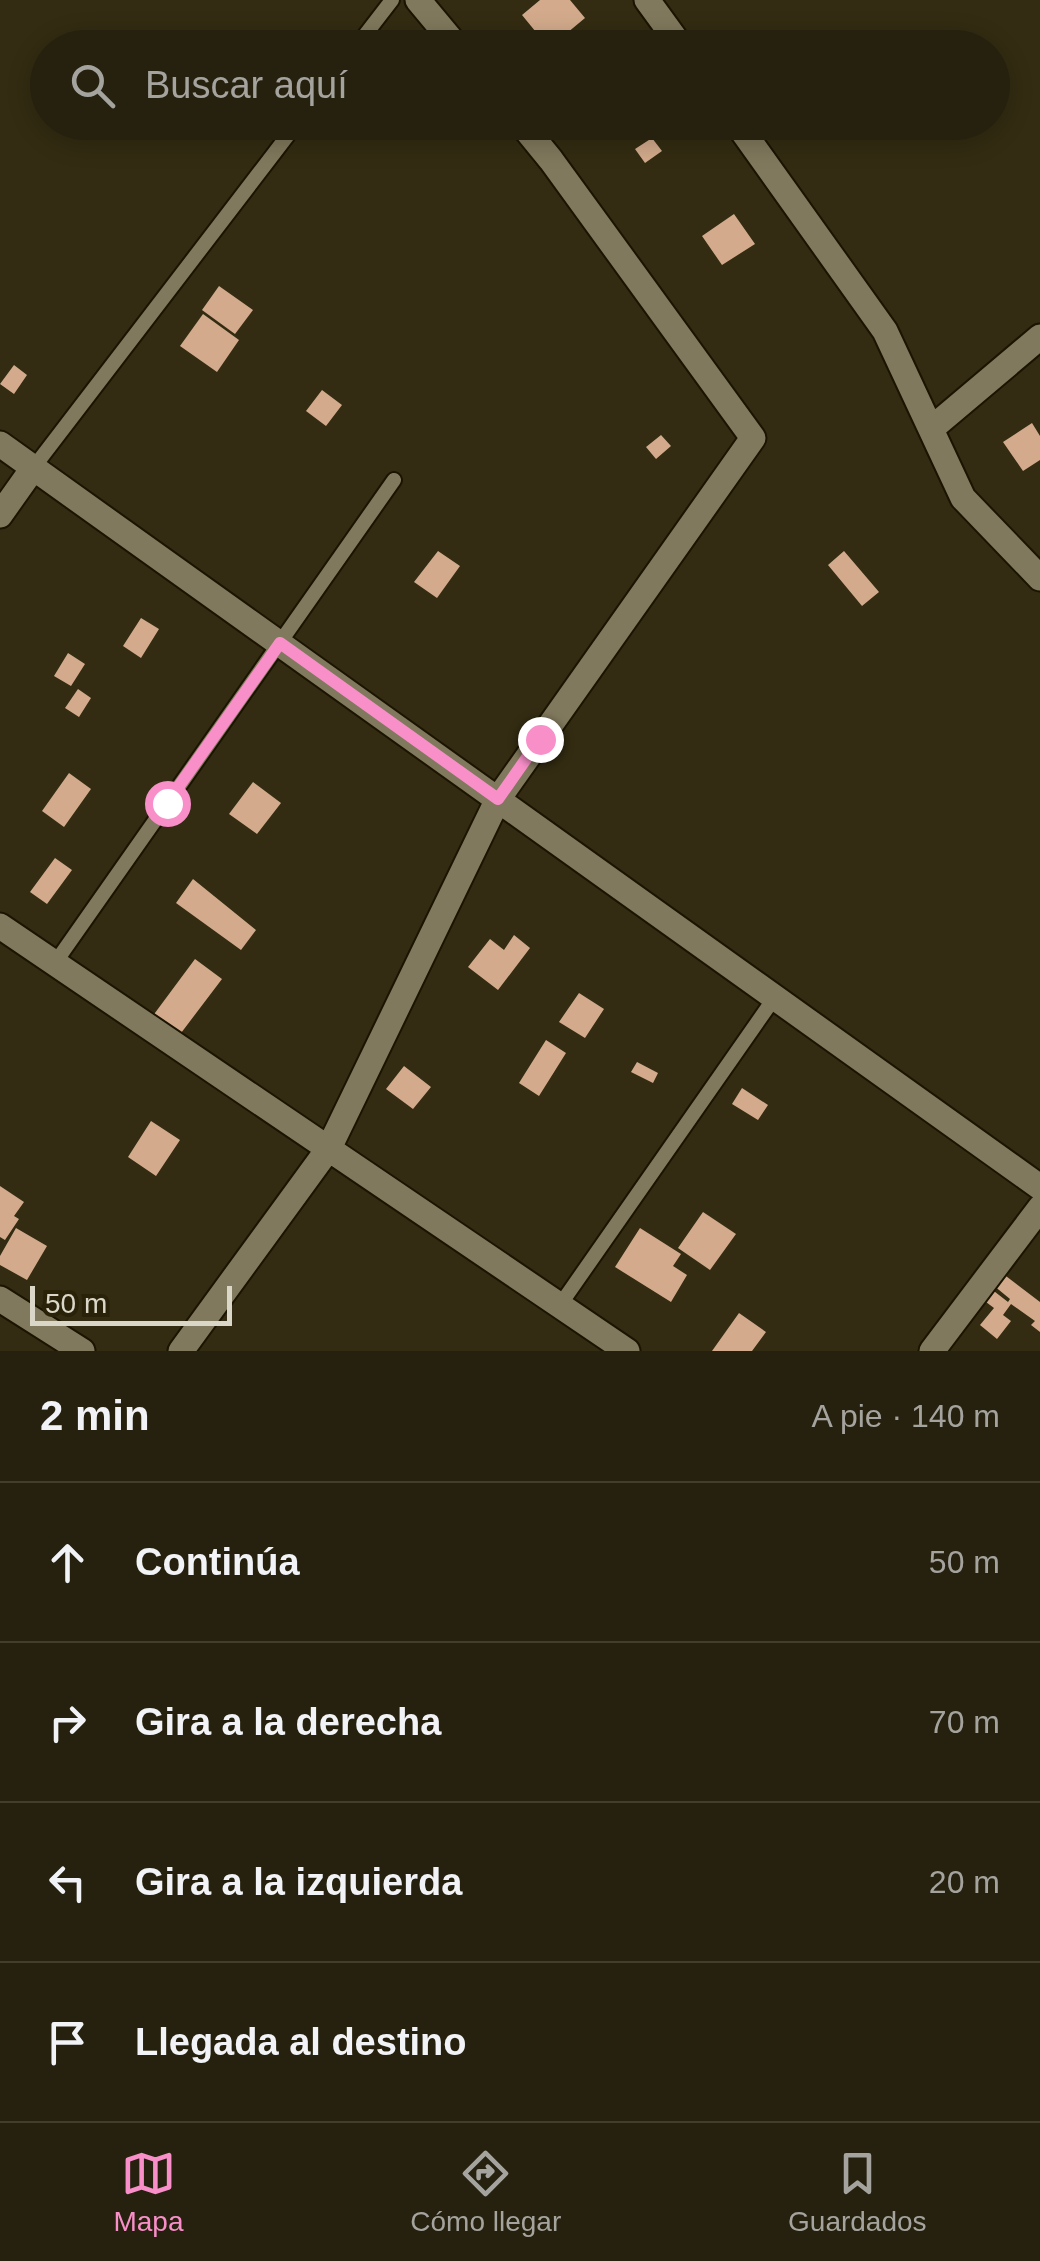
<!DOCTYPE html>
<html lang="es">
<head>
<meta charset="utf-8">
<style>
  :root { --surface:#26210e; --page:#2e2917; --text:#f1f3f6; --muted:#a4a39e; --line:#423e2e; --accent:#f98fc9 }
  body { margin:0; font-family:Arial,sans-serif; background:var(--page); color:var(--text) }
  .scale { position:absolute; left:30px; bottom:25px; width:202px; box-sizing:border-box; padding-left:10px; border:5px solid #dbd7c8; border-top:0; font-size:28px; line-height:35px; white-space:nowrap; color:#dbd7c8; -webkit-text-stroke:8px #292208; paint-order:stroke }
  .stop { position:absolute; width:30px; height:30px; margin:-22px; border:8px solid #f98fc9; border-radius:50%; background:#fff }
  .stop.end { background:#f98fc9; border-color:#fff; box-shadow:0 2px 10px #0008 }
  .list { margin:0; padding:0; list-style:none }
  h2 { display:flex; justify-content:space-between; align-items:center; height:130px; margin:0; padding:0 40px; font-size:42px }
  h2 small { font-size:32px; font-weight:400; color:var(--muted) }
  .list li { display:grid; grid-template-columns:65px 1fr auto; gap:30px; align-items:center; box-sizing:border-box; height:160px; padding:0 40px; border-top:2px solid var(--line) }
  .list b { display:block; font-size:38px; white-space:nowrap }
  .list em { font-size:32px; font-style:normal; color:var(--muted) }
  .icon { flex:none; width:55px; height:55px; fill:none; stroke:currentColor; stroke-width:2; stroke-linecap:round; stroke-linejoin:round }
  .map { position:relative; flex:none; width:1040px; height:1351px; overflow:hidden }
  .search { position:absolute; background:var(--surface); box-shadow:0 5px 25px #0003; left:30px; right:30px; top:30px; height:110px; display:flex; align-items:center; gap:25px; box-sizing:border-box; padding:0 35px; border-radius:55px; color:var(--muted); font-size:38px }
  .sheet { height:770px; background:var(--surface) }
  nav { display:flex; justify-content:space-around; align-items:center; box-sizing:border-box; height:140px; border-top:2px solid var(--line); background:var(--surface); font-size:28px; color:var(--muted) }
  nav a { display:grid; justify-items:center; gap:5px }
  nav .on { color:var(--accent) }
  .map>svg:first-child { display:block }
</style>
</head>
<body>
<div class="map">
<svg width="1040" height="1351" viewBox="0 0 1040 1351">
  <rect width="100%" height="100%" fill="#332c12"/>
  <path fill="#d3ab8c" d="M 540,0 L 570,0 L 585,18 L 549,48 L 522,15 Z
    M 652,138 L 662,151 L 645,163 L 635,149 Z
    M 734,214 L 755,244 L 722,265 L 702,236 Z
    M 219,286 L 253,310 L 235,334 L 202,310 Z
    M 203,314 L 239,340 L 217,372 L 180,346 Z
    M 14,365 L 27,375 L 14,394 L 0,384 Z
    M 322,390 L 342,405 L 326,426 L 306,411 Z
    M 1032,423 L 1040,436 L 1040,460 L 1023,471 L 1003,442 Z
    M 661,435 L 671,446 L 656,459 L 646,447 Z
    M 438,551 L 460,566 L 437,598 L 414,582 Z
    M 844,551 L 879,592 L 862,606 L 828,565 Z
    M 141,618 L 159,629 L 141,658 L 123,646 Z
    M 68,653 L 85,664 L 71,686 L 54,676 Z
    M 78,689 L 91,698 L 79,717 L 65,708 Z
    M 69,773 L 91,789 L 64,827 L 42,811 Z
    M 253,782 L 281,803 L 257,834 L 229,814 Z
    M 55,858 L 72,870 L 47,904 L 30,892 Z
    M 193,879 L 256,930 L 241,950 L 176,903 Z
    M 514,935 L 530,948 L 498,990 L 468,967 L 490,939 L 504,950 Z
    M 195,959 L 222,979 L 175,1041 L 149,1021 Z
    M 579,993 L 604,1009 L 585,1038 L 559,1022 Z
    M 546,1040 L 566,1053 L 539,1096 L 519,1083 Z
    M 637,1062 L 658,1073 L 653,1083 L 631,1072 Z
    M 404,1066 L 431,1087 L 413,1109 L 386,1089 Z
    M 742,1088 L 768,1105 L 758,1120 L 732,1104 Z
    M 151,1121 L 180,1140 L 156,1176 L 128,1157 Z
    M 0,1186 L 24,1202 L 14,1216 L 19,1219 L 5,1240 L 0,1237 Z
    M 703,1212 L 736,1234 L 710,1270 L 678,1248 Z
    M 16,1228 L 47,1246 L 27,1280 L 0,1265 L 0,1256 Z
    M 640,1228 L 681,1254 L 673,1266 L 687,1275 L 671,1302 L 615,1267 Z
    M 1002,1273 L 1040,1302 L 1040,1332 L 1031,1325 L 1035,1321 L 1011,1304 L 1003,1315 L 1011,1321 L 997,1339 L 980,1325 L 994,1308 L 982,1299 L 990,1288 L 1008,1302 L 1010,1299 L 993,1285 Z
    M 739,1313 L 766,1332 L 752,1351 L 712,1351 Z"/>
  <g fill="none" stroke-linecap="round" stroke-linejoin="round">
    <defs>
      <path id="lane" d="M 355,48 L 392,0
        M 34,467 L 298,122
        M 55,963 L 394,480
        M 560,1305 L 775,997"/>
      <path id="street" d="M 418,0 L 458,48
        M 647,0 L 682,48
        M 736,122 L 885,331 L 963,498 L 1040,578
        M 931,429 L 1040,337
        M 0,444 L 1040,1187
        M 0,515 L 34,467
        M 0,926 L 627,1351
        M 0,1299 L 82,1351
        M 181,1351 L 329,1148 L 498,799 L 753,438 L 551,160 L 520,122
        M 932,1351 L 1040,1208"/>
    </defs>
    <use href="#lane" stroke="#1b1400" stroke-width="18"/>
    <use href="#street" stroke="#1b1400" stroke-width="29"/>
    <use href="#lane" stroke="#81795d" stroke-width="14"/>
    <use href="#street" stroke="#81795d" stroke-width="25"/>
  </g>
  <g fill="none" stroke-linecap="round" stroke-linejoin="round">
    <path stroke="#f98fc9" stroke-width="12" d="M 167,803 L 280,643 L 498,799 L 540,739"/>
  </g>
</svg>
<div class="scale">50 m</div>
<div class="stop" style="left:167px;top:803px"></div>
<div class="stop end" style="left:540px;top:739px"></div>
<div class="search"><svg class="icon" aria-label="search" viewBox="0 0 24 24"><circle cx="10" cy="10" r="6"/><path d="M15 15l6 6"/></svg>Buscar aquí</div>
</div>
<section class="sheet">
<h2>2 min<small>A pie · 140 m</small></h2>
<ul class="list">
<li><svg class="icon" aria-label="ahead" viewBox="0 0 24 24"><path d="M12 20V5M6 11l6-6 6 6"/></svg><div><b>Continúa</b></div><em>50 m</em></li>
<li><svg class="icon" aria-label="right" viewBox="0 0 24 24"><path d="M7 20v-9h11M14 6l5 5-5 5"/></svg><div><b>Gira a la derecha</b></div><em>70 m</em></li>
<li><svg class="icon" aria-label="left" viewBox="0 0 24 24"><path d="M17 20v-9H6M10 6l-5 5 5 5"/></svg><div><b>Gira a la izquierda</b></div><em>20 m</em></li>
<li><svg class="icon" aria-label="arrive" viewBox="0 0 24 24"><path d="M6 21V4h12l-3 4 3 4H6"/></svg><div><b>Llegada al destino</b></div></li>
</ul>
</section>
<nav>
<a class="on"><svg class="icon" aria-label="map" viewBox="0 0 24 24"><path d="M3 6l6-2 6 2 6-2v14l-6 2-6-2-6 2zM9 4v14M15 6v14"/></svg>Mapa</a>
<a><svg class="icon" aria-label="directions" viewBox="0 0 24 24"><path d="M12 3l9 9-9 9-9-9zM9 14v-3h6M13 9l2 2-2 2"/></svg>Cómo llegar</a>
<a><svg class="icon" aria-label="saved" viewBox="0 0 24 24"><path d="M7 4h10v16l-5-4-5 4z"/></svg>Guardados</a>
</nav>
</body>
</html>
